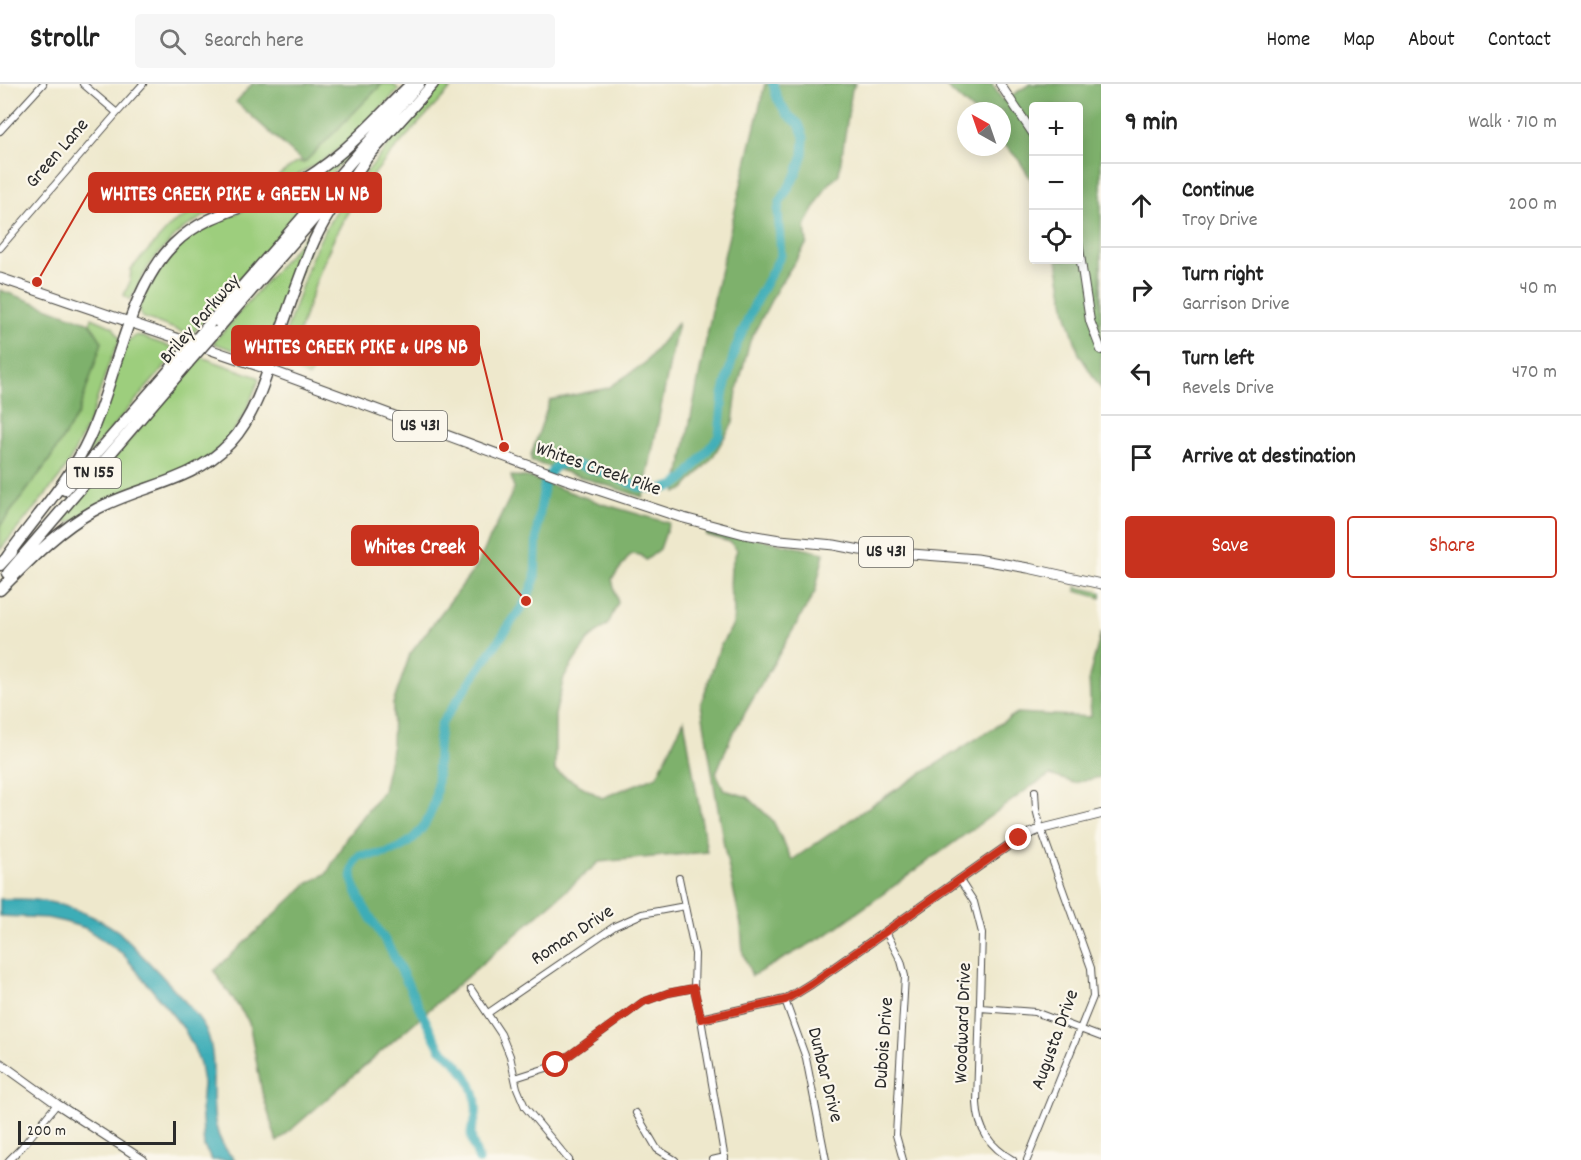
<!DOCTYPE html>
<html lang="en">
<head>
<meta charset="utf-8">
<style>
  :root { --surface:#fff; --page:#f6f6f6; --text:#222; --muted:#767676; --line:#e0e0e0; --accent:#c8321e }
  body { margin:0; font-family:Dekko,sans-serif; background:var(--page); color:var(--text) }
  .controls { position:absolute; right:18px; top:18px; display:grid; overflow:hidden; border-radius:6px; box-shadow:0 3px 15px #0003 }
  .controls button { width:54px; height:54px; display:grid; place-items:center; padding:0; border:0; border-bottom:2px solid var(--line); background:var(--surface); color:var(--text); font:30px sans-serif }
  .compass { position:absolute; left:957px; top:18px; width:54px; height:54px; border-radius:50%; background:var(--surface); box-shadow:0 3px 15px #0003; rotate:320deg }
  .scale { position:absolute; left:18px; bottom:15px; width:158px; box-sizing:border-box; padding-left:6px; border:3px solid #2b2b2b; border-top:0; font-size:16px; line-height:21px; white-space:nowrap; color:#2b2b2b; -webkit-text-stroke:4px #fbf7ec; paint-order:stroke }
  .stop { position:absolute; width:18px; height:18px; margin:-14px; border:4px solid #c8321e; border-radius:50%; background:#fff }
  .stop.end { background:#c8321e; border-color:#fff; box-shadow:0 2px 6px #0008 }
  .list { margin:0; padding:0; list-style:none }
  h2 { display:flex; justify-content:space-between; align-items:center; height:78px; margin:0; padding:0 24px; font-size:26px }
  h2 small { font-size:20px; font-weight:400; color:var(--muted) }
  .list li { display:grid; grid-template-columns:39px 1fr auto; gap:18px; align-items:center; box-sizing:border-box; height:84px; padding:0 24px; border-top:2px solid var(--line) }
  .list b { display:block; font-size:22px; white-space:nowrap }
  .list p { margin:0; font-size:20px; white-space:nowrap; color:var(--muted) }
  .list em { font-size:20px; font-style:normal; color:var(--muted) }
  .actions { display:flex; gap:12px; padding:18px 24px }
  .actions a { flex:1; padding:14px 0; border:2px solid var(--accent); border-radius:6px; text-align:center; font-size:21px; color:var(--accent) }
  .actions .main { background:var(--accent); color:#fff }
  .icon { flex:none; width:33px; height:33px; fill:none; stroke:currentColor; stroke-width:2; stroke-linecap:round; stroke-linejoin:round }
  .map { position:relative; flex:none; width:1101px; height:1076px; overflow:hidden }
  header { display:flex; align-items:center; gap:36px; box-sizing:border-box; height:84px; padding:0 30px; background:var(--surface); border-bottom:2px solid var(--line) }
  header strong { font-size:28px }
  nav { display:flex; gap:33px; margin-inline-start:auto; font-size:21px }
  .search { width:420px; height:54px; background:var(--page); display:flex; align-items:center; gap:15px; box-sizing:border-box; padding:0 21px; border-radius:6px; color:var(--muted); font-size:22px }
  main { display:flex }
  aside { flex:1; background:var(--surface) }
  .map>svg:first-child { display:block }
</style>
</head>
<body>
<header>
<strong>Strollr</strong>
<div class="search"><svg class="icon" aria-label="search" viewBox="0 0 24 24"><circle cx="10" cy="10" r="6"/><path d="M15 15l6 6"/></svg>Search here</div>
<nav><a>Home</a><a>Map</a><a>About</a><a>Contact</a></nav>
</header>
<main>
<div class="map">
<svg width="1101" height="1076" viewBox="0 0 1101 1076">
  <rect width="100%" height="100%" fill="#fbf7ec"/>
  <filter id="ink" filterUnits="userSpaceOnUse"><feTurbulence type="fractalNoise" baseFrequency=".0167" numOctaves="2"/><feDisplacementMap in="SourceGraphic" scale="12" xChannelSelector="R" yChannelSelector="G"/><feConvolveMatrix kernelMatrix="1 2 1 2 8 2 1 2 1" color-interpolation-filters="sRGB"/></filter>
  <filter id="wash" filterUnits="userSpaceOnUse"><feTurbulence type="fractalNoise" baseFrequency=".008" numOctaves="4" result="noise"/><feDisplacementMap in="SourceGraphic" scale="24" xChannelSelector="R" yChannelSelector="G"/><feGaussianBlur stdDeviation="1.35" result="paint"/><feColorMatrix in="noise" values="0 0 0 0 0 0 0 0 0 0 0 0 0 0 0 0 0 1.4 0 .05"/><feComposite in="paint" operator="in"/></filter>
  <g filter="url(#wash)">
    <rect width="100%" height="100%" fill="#eee8cc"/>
    <path fill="#9dce7d" stroke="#647c54" stroke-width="1.5" d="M 382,0 L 393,0 L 399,6 L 347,58 L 327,74 L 279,102 L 213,127 L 181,146 L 151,178 L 130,216 L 124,211 L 130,198 L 131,185 L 172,140 L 199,124 L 275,94 L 297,78 L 304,79 Z
      M 438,0 L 455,0 C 420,39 375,82 349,126 C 325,166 311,213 296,257 L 312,288 L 309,293 L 290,284 L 285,278 L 283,258 L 286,248 L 311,175 L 324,147 L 340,121 Z
      M 347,68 L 349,70 L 191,251 L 142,233 L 139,223 L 162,177 L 197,145 L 269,116 Z
      M 313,143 L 317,144 L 270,266 L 263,273 L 256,274 L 213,259 Z
      M 92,234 L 113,243 L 120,255 L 109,280 L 91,333 L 73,371 L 60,393 L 0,466 L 0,442 L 48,378 L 78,330 L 102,258 L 90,239 Z
      M 137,251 L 179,266 L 80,381 L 127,257 Z
      M 201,273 L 258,293 L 259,296 L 245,329 L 229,354 L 210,373 L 68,439 L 62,434 Z"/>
    <path fill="#7eb16c" stroke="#546e4c" stroke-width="1.5" d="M 252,0 L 382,0 L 304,79 L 236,18 Z
      M 765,0 L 856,0 L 852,5 L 839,90 L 827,102 L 805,142 L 807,159 L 777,205 L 750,257 L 737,306 L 733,339 L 712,374 L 683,406 L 676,409 L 716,206 Z
      M 943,0 L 992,0 L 1003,17 L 1030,0 L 1101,0 L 1101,305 L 1079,270 L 1066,228 L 1057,176 L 1078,176 L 1078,22 L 1034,22 L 1033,99 L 1019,76 L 1002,58 L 1002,27 L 973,27 Z
      M 0,206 L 90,239 L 102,258 L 78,330 L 48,378 L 0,442 Z
      M 678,238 L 643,413 L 531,377 L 531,371 L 550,316 L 608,304 L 645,279 Z
      M 511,392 L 528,393 L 603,420 L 669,439 L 660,465 L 646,476 L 640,471 L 631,470 L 612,495 L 618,519 L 608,540 L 588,556 L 564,593 L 555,631 L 555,687 L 602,714 L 657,692 L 684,636 L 707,768 L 599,778 L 277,1058 L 262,1008 L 249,938 L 214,887 L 307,800 L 327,789 L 347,753 L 383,707 L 392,665 L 393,620 L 410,570 L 476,483 L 514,405 Z
      M 709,444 L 824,469 L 815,508 L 732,651 L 716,689 L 724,706 L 748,713 L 773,737 L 792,776 L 875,719 L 1017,629 L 1091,633 L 1089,593 L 1101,549 L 1101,693 L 1074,699 L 1050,691 L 1032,702 L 826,851 L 752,892 L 743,869 L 741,841 L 724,762 L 701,620 L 720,562 L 733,541 L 734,524 L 730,506 L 731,483 L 737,466 L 730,458 L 706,451 Z
      M 1076,503 L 1101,508 L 1101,514 L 1076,507 Z"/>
    <path fill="#3dadb7" stroke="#346c71" stroke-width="1.5" d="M 0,815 C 14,815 29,814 43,817 C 69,821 97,833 118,847 C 140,869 162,891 182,914 C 191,925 202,935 207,948 C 223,989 198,1042 235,1076 L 212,1076 L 204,1063 L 201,1023 L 203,1000 L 200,980 L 193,962 L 184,945 L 123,870 L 85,844 L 65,838 L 47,834 L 0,832 Z"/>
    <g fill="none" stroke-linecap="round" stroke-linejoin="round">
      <path stroke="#3dadb7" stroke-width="9" d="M 479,1076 C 476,1068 471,1057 471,1049 C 471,1043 476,1037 476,1031 C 479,1003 461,980 440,964 C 422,932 408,898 390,865 C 379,844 351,811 352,787 C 353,780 356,775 360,771 C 399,774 426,752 435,715 C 440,690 435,665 441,640 L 526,517 L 535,495 L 537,446 L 545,396 L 556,382 L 566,379 L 578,381 L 614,392 L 638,403 L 661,405 L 674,402 L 685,394 L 719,352 L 723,311 L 735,265 L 756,217 L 781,171 L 778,127 L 780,118 L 797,89 L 803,71 L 804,53 L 799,40 L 787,30 L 777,14 L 773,0"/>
    </g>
  </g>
  <g filter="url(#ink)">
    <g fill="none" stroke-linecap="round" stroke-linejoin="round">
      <defs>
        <path id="minor" d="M 83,0 L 117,29
          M 0,47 L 43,0
          M 0,164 L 117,29 L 143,0
          M 679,794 L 695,870 L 694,904 L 701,935 L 725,1076
          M 959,795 L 974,818 L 982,849 L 977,1019 C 978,1046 990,1063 1013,1076
          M 886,848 L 901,877 L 905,892 L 896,1051 L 903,1076
          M 471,905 L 501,950 L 510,972 L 517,1004 L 525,1023 L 569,1076
          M 785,916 L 806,974 L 826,1076
          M 980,924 L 1035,928 L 1101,953
          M 488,929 L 615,842 L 642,830 L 685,822
          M 515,994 L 556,981 L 643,918 L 668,909 L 694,904
          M 636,1029 L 657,1065 L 675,1076
          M 9,1076 L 22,1063 L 57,1020
          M 712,1076 L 725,1073
          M 1027,1076 L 1093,913 L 1091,884 L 1041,745 L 1036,725 L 1035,707"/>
        <path id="tertiary" d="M 1000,0 L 1034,51
          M 1078,158 L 1090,237 L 1101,266
          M 701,935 L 785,916 L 811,900 L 1019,754 L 1041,745 L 1101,730"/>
        <path id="secondary" d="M 0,979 L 57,1020 L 143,1076"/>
        <path id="primary" d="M 0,194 L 270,286 L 568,396 L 680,433 L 744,450 L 780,456 L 834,461 L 860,466 L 977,475 L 1028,484 L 1101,500"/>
        <path id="motorway" d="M 363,78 L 433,0
          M 211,238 L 419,0
          M 215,248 L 339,106
          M 65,406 L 179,275
          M 7,473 C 35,433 69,398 89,354 C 117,294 127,206 174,160 C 206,128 252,123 291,103 C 339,78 373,37 411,0
          M 0,481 L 12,468
          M 8,489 L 188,279
          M 0,506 C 29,477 57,447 93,427 C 139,401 191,400 230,359 C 257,330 268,286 280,249 C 290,220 300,192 311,164 C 324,132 347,103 366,75"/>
      </defs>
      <use href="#minor" stroke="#484743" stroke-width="8"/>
      <use href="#tertiary" stroke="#484743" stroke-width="10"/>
      <use href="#secondary" stroke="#484743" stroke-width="10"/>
      <use href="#primary" stroke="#484743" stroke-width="11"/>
      <use href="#motorway" stroke="#484743" stroke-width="13"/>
      <use href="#minor" stroke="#fff" stroke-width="6"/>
      <use href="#tertiary" stroke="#fff" stroke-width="8"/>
      <use href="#secondary" stroke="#fff" stroke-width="8"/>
      <use href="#primary" stroke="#fff" stroke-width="9"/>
      <use href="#motorway" stroke="#fff" stroke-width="10"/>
      <defs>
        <path id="motorway-bridge" d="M 179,275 L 211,238
          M 188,279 L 215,248"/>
      </defs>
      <use href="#motorway-bridge" stroke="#484743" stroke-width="13" stroke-linecap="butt"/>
      <use href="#motorway-bridge" stroke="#fff" stroke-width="10"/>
    </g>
  </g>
  <g fill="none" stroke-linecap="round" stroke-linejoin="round" filter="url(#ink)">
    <path stroke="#c8321e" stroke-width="8" d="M 556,981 L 643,918 L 668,909 L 694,904 L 701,935 L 785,916 L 811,900 L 1019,754"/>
  </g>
  <g text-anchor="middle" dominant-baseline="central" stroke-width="4.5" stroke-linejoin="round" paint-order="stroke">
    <g fill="#fbf7ec" stroke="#696865" stroke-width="1.5">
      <rect x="393" y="327" width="54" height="30" rx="4.5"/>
      <rect x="67" y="374" width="54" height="30" rx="4.5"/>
      <rect x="859" y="453" width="54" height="30" rx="4.5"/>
    </g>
    <g font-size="18" font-weight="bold" fill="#2b2b2b">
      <text x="420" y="342">US 431</text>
      <text x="94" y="389">TN 155</text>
      <text x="886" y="468">US 431</text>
    </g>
    <g font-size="20" fill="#2b2b2b" stroke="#fbf7ec">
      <text transform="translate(58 70) rotate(-49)">Green Lane</text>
      <text transform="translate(201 236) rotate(-49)">Briley Parkway</text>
      <text transform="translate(598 386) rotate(19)">Whites Creek Pike</text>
      <text transform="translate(573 852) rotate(-33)">Roman Drive</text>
      <text transform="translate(964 939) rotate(-88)">Woodward Drive</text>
      <text transform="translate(1056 956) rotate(-70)">Augusta Drive</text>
      <text transform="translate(885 959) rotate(-86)">Dubois Drive</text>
      <text transform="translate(824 991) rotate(76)">Dunbar Drive</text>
    </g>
  </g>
  <path fill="none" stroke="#c8321e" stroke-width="2" d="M37 198L89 108M504 363L479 261M526 517L478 462"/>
  <g fill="#c8321e" stroke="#fbf7ec" stroke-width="2">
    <circle cx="37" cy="198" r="6"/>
    <circle cx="504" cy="363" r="6"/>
    <circle cx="526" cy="517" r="6"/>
  </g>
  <g fill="#c8321e" stroke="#c8321e" stroke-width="2">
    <rect x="89" y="89" width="292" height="39" rx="6"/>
    <rect x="232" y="242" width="247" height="39" rx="6"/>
    <rect x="352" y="442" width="126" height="39" rx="6"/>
  </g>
  <g font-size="21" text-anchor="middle" font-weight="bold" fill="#fff">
    <text x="235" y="116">WHITES CREEK PIKE &amp; GREEN LN NB</text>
    <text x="356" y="269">WHITES CREEK PIKE &amp; UPS NB</text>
    <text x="415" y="469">Whites Creek</text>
  </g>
</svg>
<div class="controls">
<button>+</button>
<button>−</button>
<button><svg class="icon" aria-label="locate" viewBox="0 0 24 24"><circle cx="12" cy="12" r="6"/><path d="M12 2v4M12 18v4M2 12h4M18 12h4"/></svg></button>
</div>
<svg class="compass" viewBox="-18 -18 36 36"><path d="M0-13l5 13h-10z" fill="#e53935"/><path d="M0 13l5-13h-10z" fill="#767676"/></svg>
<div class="scale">200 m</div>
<div class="stop" style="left:556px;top:981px"></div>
<div class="stop end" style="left:1019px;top:754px"></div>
</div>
<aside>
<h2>9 min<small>Walk · 710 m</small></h2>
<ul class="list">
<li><svg class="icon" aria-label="ahead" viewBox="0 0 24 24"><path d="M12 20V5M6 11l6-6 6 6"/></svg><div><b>Continue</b><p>Troy Drive</p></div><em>200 m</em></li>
<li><svg class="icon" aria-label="right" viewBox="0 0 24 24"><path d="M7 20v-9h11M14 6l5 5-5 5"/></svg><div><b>Turn right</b><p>Garrison Drive</p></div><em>40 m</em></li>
<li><svg class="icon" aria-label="left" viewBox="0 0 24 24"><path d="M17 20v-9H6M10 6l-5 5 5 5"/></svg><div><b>Turn left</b><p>Revels Drive</p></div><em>470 m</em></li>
<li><svg class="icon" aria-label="arrive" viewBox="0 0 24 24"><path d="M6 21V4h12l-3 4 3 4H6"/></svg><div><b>Arrive at destination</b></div></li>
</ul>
<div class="actions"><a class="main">Save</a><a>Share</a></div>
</aside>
</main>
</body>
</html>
